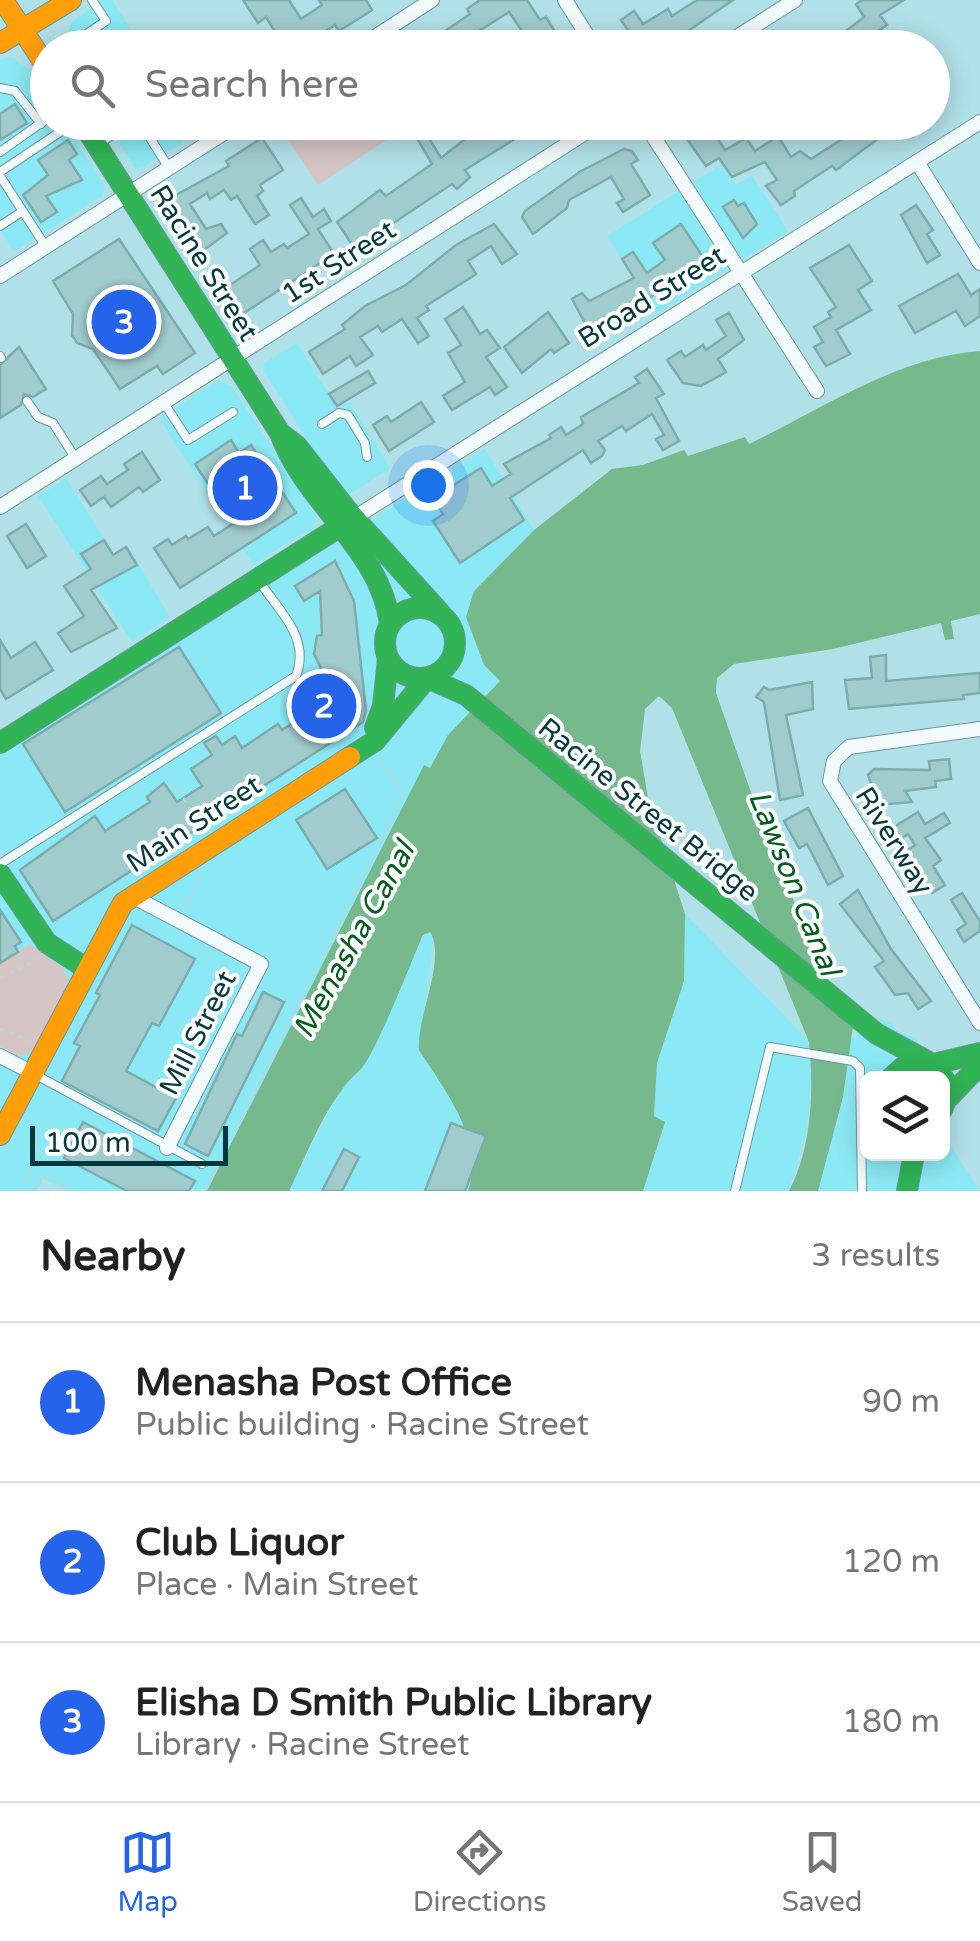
<!DOCTYPE html>
<html lang="en">
<head>
<meta charset="utf-8">
<style>
  :root { --surface:#fff; --page:#f6f6f6; --text:#222; --muted:#767676; --line:#e0e0e0; --accent:#2563eb }
  body { margin:0; font-family:"Varela Round",sans-serif; background:var(--page); color:var(--text) }
  .controls { position:absolute; right:30px; bottom:30px; display:grid; overflow:hidden; border-radius:15px; box-shadow:0 5px 25px #0003 }
  .controls button { width:90px; height:90px; display:grid; place-items:center; padding:0; border:0; border-bottom:2px solid var(--line); background:var(--surface); color:var(--text); font:50px sans-serif }
  .scale { position:absolute; left:30px; bottom:25px; width:198px; box-sizing:border-box; padding-left:10px; border:5px solid #01393f; border-top:0; font-size:28px; line-height:35px; white-space:nowrap; color:#01393f; -webkit-text-stroke:8px #fff; paint-order:stroke }
  .you { position:absolute; left:428px; top:485px; width:35px; height:35px; margin:-25px; border:8px solid #fff; border-radius:50%; background:#1a73e8; box-shadow:0 0 0 15px #1a73e833 }
  .badge { display:grid; place-items:center; width:65px; height:65px; border-radius:50%; background:var(--accent); color:#fff; font-size:32px; font-weight:700 }
  .pin { position:absolute; translate:-50% -50%; border:5px solid #fff; box-shadow:0 2px 10px #0006 }
  .list { margin:0; padding:0; list-style:none }
  h2 { display:flex; justify-content:space-between; align-items:center; height:130px; margin:0; padding:0 40px; font-size:42px }
  h2 small { font-size:32px; font-weight:400; color:var(--muted) }
  .list li { display:grid; grid-template-columns:65px 1fr auto; gap:30px; align-items:center; box-sizing:border-box; height:160px; padding:0 40px; border-top:2px solid var(--line) }
  .list b { display:block; font-size:38px; white-space:nowrap }
  .list p { margin:0; font-size:32px; white-space:nowrap; color:var(--muted) }
  .list em { font-size:32px; font-style:normal; color:var(--muted) }
  .icon { flex:none; width:55px; height:55px; fill:none; stroke:currentColor; stroke-width:2; stroke-linecap:round; stroke-linejoin:round }
  .map { position:relative; flex:none; width:980px; height:1191px; overflow:hidden }
  .search { position:absolute; background:var(--surface); box-shadow:0 5px 25px #0003; left:30px; right:30px; top:30px; height:110px; display:flex; align-items:center; gap:25px; box-sizing:border-box; padding:0 35px; border-radius:55px; color:var(--muted); font-size:38px }
  .sheet { height:610px; background:var(--surface) }
  nav { display:flex; justify-content:space-around; align-items:center; box-sizing:border-box; height:140px; border-top:2px solid var(--line); background:var(--surface); font-size:28px; color:var(--muted) }
  nav a { display:grid; justify-items:center; gap:5px }
  nav .on { color:var(--accent) }
  .map>svg:first-child { display:block }
</style>
</head>
<body>
<div class="map">
<svg width="980" height="1191" viewBox="0 0 980 1191">
  <rect width="100%" height="100%" fill="#b1e1e8"/>
  <path fill="#8be9f5" d="M 101,0 L 112,0 L 142,47 L 63,48 L 71,23 Z
    M 11,57 L 32,71 L 47,95 L 48,122 L 65,123 L 105,187 L 102,196 L 14,252 L 0,230 L 0,60 Z
    M 106,123 L 189,123 L 196,134 L 137,171 Z
    M 722,164 L 736,185 L 752,175 L 788,231 L 656,314 L 607,236 Z
    M 297,343 L 338,408 L 349,401 L 390,468 L 344,498 L 263,370 L 264,363 Z
    M 217,381 L 231,385 L 317,517 L 311,533 L 306,531 L 254,565 L 159,419 Z
    M 485,449 L 534,530 L 474,592 L 466,617 L 500,681 L 448,735 L 430,769 L 424,766 L 207,1191 L 67,1191 L 43,1179 L 37,1191 L 0,1191 L 0,872 L 10,865 L 0,850 L 0,752 Z
    M 66,478 L 113,553 L 127,545 L 170,617 L 132,642 L 38,496 Z
    M 685,914 L 809,1041 L 812,1073 L 807,1128 L 789,1191 L 643,1191 L 665,1123 L 654,1117 L 657,1063 L 684,981 Z
    M 425,932 L 430,932 L 434,940 L 419,1050 L 457,1110 L 466,1134 L 475,1170 L 468,1191 L 289,1191 L 343,1084 L 359,1071 L 384,1024 Z
    M 879,1020 L 891,1022 L 897,1031 L 916,1038 L 928,1078 L 868,1078 L 868,1154 L 942,1154 L 943,1123 L 949,1144 L 980,1191 L 818,1191 L 843,1097 L 851,1039 Z"/>
  <path fill="#d5c5c4" d="M 277,123 L 398,123 L 402,130 L 318,185 Z
    M 30,944 L 64,969 L 69,980 L 33,1052 L 17,1056 L 0,1046 L 0,963 Z"/>
  <path fill="#75b98c" d="M 980,351 L 980,614 L 951,621 L 954,639 L 945,640 L 941,623 L 833,649 L 734,664 L 717,678 L 716,693 L 760,818 L 838,1009 L 853,1026 L 843,1097 L 818,1191 L 789,1191 C 812,1148 814,1089 809,1042 L 672,708 L 659,696 L 645,709 L 640,751 L 648,798 L 685,914 L 684,981 L 657,1063 L 654,1116 L 665,1122 L 643,1191 L 468,1191 C 485,1140 445,1091 419,1050 C 416,1018 447,959 430,932 L 423,935 C 412,959 375,1057 359,1071 C 327,1099 309,1151 289,1191 L 207,1191 L 424,765 L 430,768 L 448,735 L 500,681 L 484,665 L 466,617 L 474,591 L 534,530 L 612,469 L 643,465 L 684,450 L 688,456 L 745,437 L 749,444 C 822,409 897,357 980,351 Z"/>
  <path fill="#a0cccd" stroke="#7eacad" stroke-width="2.5" d="M 243,0 L 289,0 L 301,19 L 322,5 L 319,0 L 366,0 L 372,10 L 339,31 L 335,25 L 299,48 L 273,48 L 268,41 L 277,35 L 266,17 L 258,23 Z
    M 480,0 L 527,0 L 540,20 L 546,17 L 565,48 L 509,48 L 526,37 L 509,12 L 468,38 L 471,42 L 463,48 L 420,48 L 470,14 L 467,9 Z
    M 697,0 L 733,0 L 672,42 L 670,39 L 656,48 L 633,48 L 626,36 L 630,33 L 621,20 L 634,11 L 643,24 L 668,9 L 672,16 Z
    M 862,0 L 904,0 L 880,15 L 887,25 L 875,33 L 847,48 L 824,48 L 864,17 L 856,4 Z
    M 15,104 L 27,123 L 0,140 L 0,114 Z
    M 487,122 L 520,122 L 526,132 L 465,170 L 470,177 L 457,189 L 452,184 L 389,226 L 354,246 L 351,243 L 337,222 L 380,190 L 386,196 L 432,164 L 418,140 L 427,135 L 441,158 Z
    M 675,122 L 707,122 L 725,150 L 746,138 L 755,151 L 778,136 L 791,157 L 800,151 L 811,159 L 853,132 L 847,122 L 869,122 L 879,138 L 836,170 L 832,166 L 794,191 L 795,196 L 781,205 L 766,186 L 777,180 L 765,162 L 732,177 L 719,158 L 706,166 Z
    M 262,138 L 283,170 L 260,185 L 263,191 L 257,196 L 269,215 L 255,224 L 237,196 L 231,200 L 224,190 L 210,199 L 207,193 L 190,204 L 206,229 L 221,224 L 227,233 L 200,253 L 167,200 L 229,166 L 226,161 Z
    M 68,140 L 77,154 L 69,160 L 82,180 L 46,196 L 57,212 L 41,222 L 23,195 L 48,175 L 38,160 Z
    M 624,149 L 632,151 L 638,160 L 631,164 L 650,195 L 623,212 L 617,203 L 624,199 L 611,177 L 569,200 L 567,208 L 533,234 L 522,217 L 525,211 L 581,171 Z
    M 301,198 L 313,217 L 324,209 L 331,221 L 318,229 L 334,254 L 232,321 L 215,295 L 260,265 L 250,249 L 263,240 L 271,252 L 284,244 L 287,248 L 309,234 L 290,205 Z
    M 734,200 L 738,206 L 744,203 L 757,224 L 743,238 L 723,207 Z
    M 916,205 L 933,230 L 927,234 L 940,255 L 927,263 L 901,215 Z
    M 494,224 L 517,254 L 502,264 L 491,246 L 468,261 L 476,274 L 426,306 L 429,310 L 417,318 L 429,336 L 418,343 L 402,319 L 382,332 L 378,326 L 360,337 L 373,355 L 356,366 L 350,356 L 323,374 L 309,352 L 345,329 L 342,325 L 365,306 L 406,285 L 456,245 Z
    M 681,224 L 705,260 L 616,320 L 611,313 L 589,327 L 585,323 L 572,299 L 582,293 L 589,301 L 634,278 L 622,259 L 633,252 L 647,273 L 665,260 L 653,243 Z
    M 119,239 L 195,353 L 163,374 L 157,366 L 120,389 L 93,349 L 77,343 L 72,335 L 73,314 L 53,281 Z
    M 849,245 L 872,281 L 858,290 L 871,310 L 836,330 L 850,354 L 826,366 L 814,347 L 823,342 L 814,327 L 831,317 L 828,312 L 836,307 L 810,268 Z
    M 958,274 L 971,295 L 980,289 L 980,316 L 965,326 L 956,311 L 915,333 L 899,306 Z
    M 463,307 L 480,334 L 487,330 L 500,348 L 486,357 L 507,387 L 495,395 L 490,387 L 452,410 L 443,396 L 465,382 L 448,353 L 461,345 L 445,319 Z
    M 548,312 L 569,343 L 554,353 L 551,349 L 522,373 L 504,347 Z
    M 729,313 L 744,340 L 718,359 L 726,372 L 701,386 L 683,383 L 667,360 L 681,351 L 685,357 L 703,345 L 706,350 L 726,336 L 716,320 Z
    M 19,347 L 46,389 L 33,397 L 24,394 L 21,405 L 0,418 L 0,365 Z
    M 647,369 L 664,394 L 656,398 L 679,441 L 663,450 L 656,439 L 664,435 L 652,414 L 626,431 L 622,426 L 598,441 L 605,450 L 602,456 L 591,463 L 583,450 L 510,498 L 524,520 L 460,563 L 433,521 L 443,514 L 433,498 L 481,468 L 492,486 L 511,474 L 504,464 L 551,438 L 549,435 L 561,427 L 566,435 L 583,424 L 581,417 L 639,383 L 635,377 Z
    M 368,371 L 375,383 L 337,406 L 329,394 Z
    M 421,402 L 434,422 L 389,451 L 373,425 L 387,416 L 391,422 Z
    M 231,440 L 239,453 L 251,445 L 296,513 L 180,588 L 154,548 L 168,539 L 172,545 L 186,536 L 188,539 L 208,527 L 214,536 L 234,523 L 195,464 Z
    M 142,452 L 160,480 L 143,492 L 139,487 L 111,507 L 104,497 L 91,506 L 80,490 L 101,476 L 107,484 L 128,470 L 124,464 Z
    M 26,524 L 46,556 L 27,568 L 7,536 Z
    M 104,540 L 113,555 L 126,547 L 137,565 L 91,590 L 117,628 L 71,652 L 58,633 L 84,616 L 64,586 L 91,569 L 81,554 Z
    M 335,561 L 354,601 L 366,711 L 363,722 L 53,921 L 20,870 L 95,816 L 105,831 L 150,802 L 147,797 L 164,783 L 177,802 L 202,786 L 191,769 L 212,755 L 204,743 L 216,736 L 222,745 L 235,736 L 242,748 L 278,724 L 282,730 L 308,714 L 299,699 L 318,687 L 325,676 L 314,654 L 317,636 L 322,635 L 320,591 L 304,601 L 295,586 Z
    M 0,640 L 11,658 L 35,642 L 53,670 L 6,699 L 0,689 Z
    M 179,647 L 221,713 L 65,812 L 23,744 Z
    M 886,655 L 886,681 L 980,673 L 980,693 L 963,695 L 964,699 L 849,709 L 845,680 L 872,678 L 870,657 Z
    M 812,682 L 813,709 L 786,715 L 803,795 L 780,800 L 764,702 L 756,697 L 764,687 L 769,690 Z
    M 949,759 L 951,779 L 935,781 L 936,787 L 905,791 L 912,802 L 878,805 L 868,775 L 874,769 L 930,770 L 929,761 Z
    M 345,789 L 377,838 L 327,869 L 296,820 Z
    M 808,808 L 843,876 L 828,885 L 807,844 L 799,848 L 784,821 Z
    M 918,812 L 925,824 L 944,813 L 950,823 L 925,838 L 941,860 L 933,866 L 945,885 L 932,893 L 908,850 L 915,845 L 908,834 L 901,839 L 894,827 Z
    M 858,890 L 891,949 L 931,1001 L 918,1009 L 908,993 L 895,995 L 875,967 L 884,961 L 840,904 Z
    M 962,893 L 980,921 L 980,931 L 964,942 L 957,930 L 966,924 L 951,900 Z
    M 0,910 L 21,942 L 15,946 L 18,952 L 0,963 Z
    M 132,925 L 195,959 L 159,1026 L 152,1023 L 126,1071 L 176,1098 L 158,1131 L 62,1081 L 80,1046 L 74,1043 L 100,995 L 96,993 Z
    M 263,992 L 284,1002 L 208,1156 L 185,1144 L 237,1034 L 242,1036 Z
    M 83,1122 L 195,1181 L 189,1191 L 127,1191 L 64,1158 Z
    M 451,1123 L 486,1136 L 465,1191 L 425,1191 Z
    M 344,1149 L 359,1157 L 342,1191 L 322,1191 Z"/>
  <g fill="none" stroke-linecap="round" stroke-linejoin="round">
    <defs>
      <path id="lane" d="M 92,0 L 106,21 L 88,33 L 98,48
        M 0,88 L 15,91 L 41,124
        M 140,122 L 169,168
        M 100,143 L 131,122
        M 0,152 L 48,118
        M 0,172 L 75,122
        M 0,176 L 46,247
        M 0,226 L 23,211
        M 0,356 L 1,358
        M 27,401 L 38,417 L 53,423 L 76,459
        M 164,403 L 188,440 L 233,412
        M 322,424 L 339,413 L 348,415 L 365,443 L 367,457
        M 0,864 L 296,676 C 311,637 278,610 259,581
        M 34,1074 L 202,1164
        M 735,1191 L 770,1047 L 853,1061 L 860,1068 L 862,1191"/>
      <path id="street" d="M 565,0 L 595,48
        M 358,48 L 432,0
        M 720,48 L 795,0
        M 644,122 L 817,391
        M 917,162 L 980,263
        M 0,276 L 241,122
        M 0,507 L 602,122
        M 354,518 L 980,122
        M 980,729 L 849,747 L 834,761 L 830,781 L 980,1023
        M 132,896 L 261,964 L 167,1148
        M 0,1056 L 33,1073"/>
      <path id="fast" d="M 82,122 L 280,433 L 297,446 L 347,510 L 441,614
        M 280,433 C 305,503 381,549 390,624
        M385 643a35 35 0 1 1 70 0a35 35 0 1 1-70 0Z
        M 375,728 L 383,706 L 388,658
        M 0,743 L 336,529
        M 350,757 L 375,741 L 427,678 L 466,695 L 877,1034 L 927,1061
        M 0,874 L 47,943 L 87,969
        M 934,1064 L 980,1053
        M 891,1078 L 910,1061 L 934,1064 L 950,1088 L 942,1110
        M 949,1097 L 980,1065
        M 907,1191 L 914,1154"/>
      <path id="slow" d="M 3,0 L 48,69
        M 0,43 L 71,0
        M 0,1135 L 123,903 L 350,757"/>
    </defs>
    <use href="#lane" stroke="#6c969b" stroke-width="10"/>
    <use href="#street" stroke="#6c969b" stroke-width="16"/>
    <use href="#fast" stroke="#6c969b" stroke-width="22"/>
    <use href="#slow" stroke="#6c969b" stroke-width="22"/>
    <path stroke="#c2d2d4" stroke-width="2.5" stroke-dasharray="5 5" stroke-linecap="butt" d="M 167,773 L 203,829
      M 184,909 L 204,872
      M 0,978 L 39,959
      M 0,1029 L 31,1041
      M 20,1191 L 38,1156 L 35,1128 L 29,1125
      M 34,1191 L 42,1175 L 73,1191
      M 205,1191 L 404,794 L 378,757"/>
    <use href="#lane" stroke="#f3fafc" stroke-width="8"/>
    <use href="#street" stroke="#f3fafc" stroke-width="14"/>
    <use href="#fast" stroke="#30b455" stroke-width="20"/>
    <use href="#slow" stroke="#ff9f0a" stroke-width="20"/>
  </g>
  <g text-anchor="middle" dominant-baseline="central" stroke-width="8" stroke-linejoin="round" paint-order="stroke">
    <g font-size="28" fill="#01393f" stroke="#fff">
      <text transform="translate(339 262) rotate(-33)">1st Street</text>
      <text transform="translate(204 263) rotate(58)">Racine Street</text>
      <text transform="translate(652 297) rotate(-32)">Broad Street</text>
      <text transform="translate(648 810) rotate(39)">Racine Street Bridge</text>
      <text transform="translate(194 824) rotate(-33)">Main Street</text>
      <text transform="translate(894 841) rotate(58)">Riverway</text>
      <text transform="translate(198 1033) rotate(-63)">Mill Street</text>
    </g>
    <g font-size="30" font-style="italic" fill="#035d1c" stroke="#fff">
      <text transform="translate(794 883) rotate(68)">Lawson Canal</text>
      <text transform="translate(354 940) rotate(-61)">Menasha Canal</text>
    </g>
  </g>
</svg>
<div class="controls">
<button><svg class="icon" aria-label="layers" viewBox="0 0 24 24"><path d="M12 4l9 5-9 5-9-5zM3 14l9 5 9-5"/></svg></button>
</div>
<div class="scale">100 m</div>
<div class="you"></div>
<div class="pin badge" style="left:245px;top:488px">1</div>
<div class="pin badge" style="left:324px;top:706px">2</div>
<div class="pin badge" style="left:124px;top:322px">3</div>
<div class="search"><svg class="icon" aria-label="search" viewBox="0 0 24 24"><circle cx="10" cy="10" r="6"/><path d="M15 15l6 6"/></svg>Search here</div>
</div>
<section class="sheet">
<h2>Nearby<small>3 results</small></h2>
<ul class="list">
<li><span class="badge">1</span><div><b>Menasha Post Office</b><p>Public building · Racine Street</p></div><em>90 m</em></li>
<li><span class="badge">2</span><div><b>Club Liquor</b><p>Place · Main Street</p></div><em>120 m</em></li>
<li><span class="badge">3</span><div><b>Elisha D Smith Public Library</b><p>Library · Racine Street</p></div><em>180 m</em></li>
</ul>
</section>
<nav>
<a class="on"><svg class="icon" aria-label="map" viewBox="0 0 24 24"><path d="M3 6l6-2 6 2 6-2v14l-6 2-6-2-6 2zM9 4v14M15 6v14"/></svg>Map</a>
<a><svg class="icon" aria-label="directions" viewBox="0 0 24 24"><path d="M12 3l9 9-9 9-9-9zM9 14v-3h6M13 9l2 2-2 2"/></svg>Directions</a>
<a><svg class="icon" aria-label="saved" viewBox="0 0 24 24"><path d="M7 4h10v16l-5-4-5 4z"/></svg>Saved</a>
</nav>
</body>
</html>
